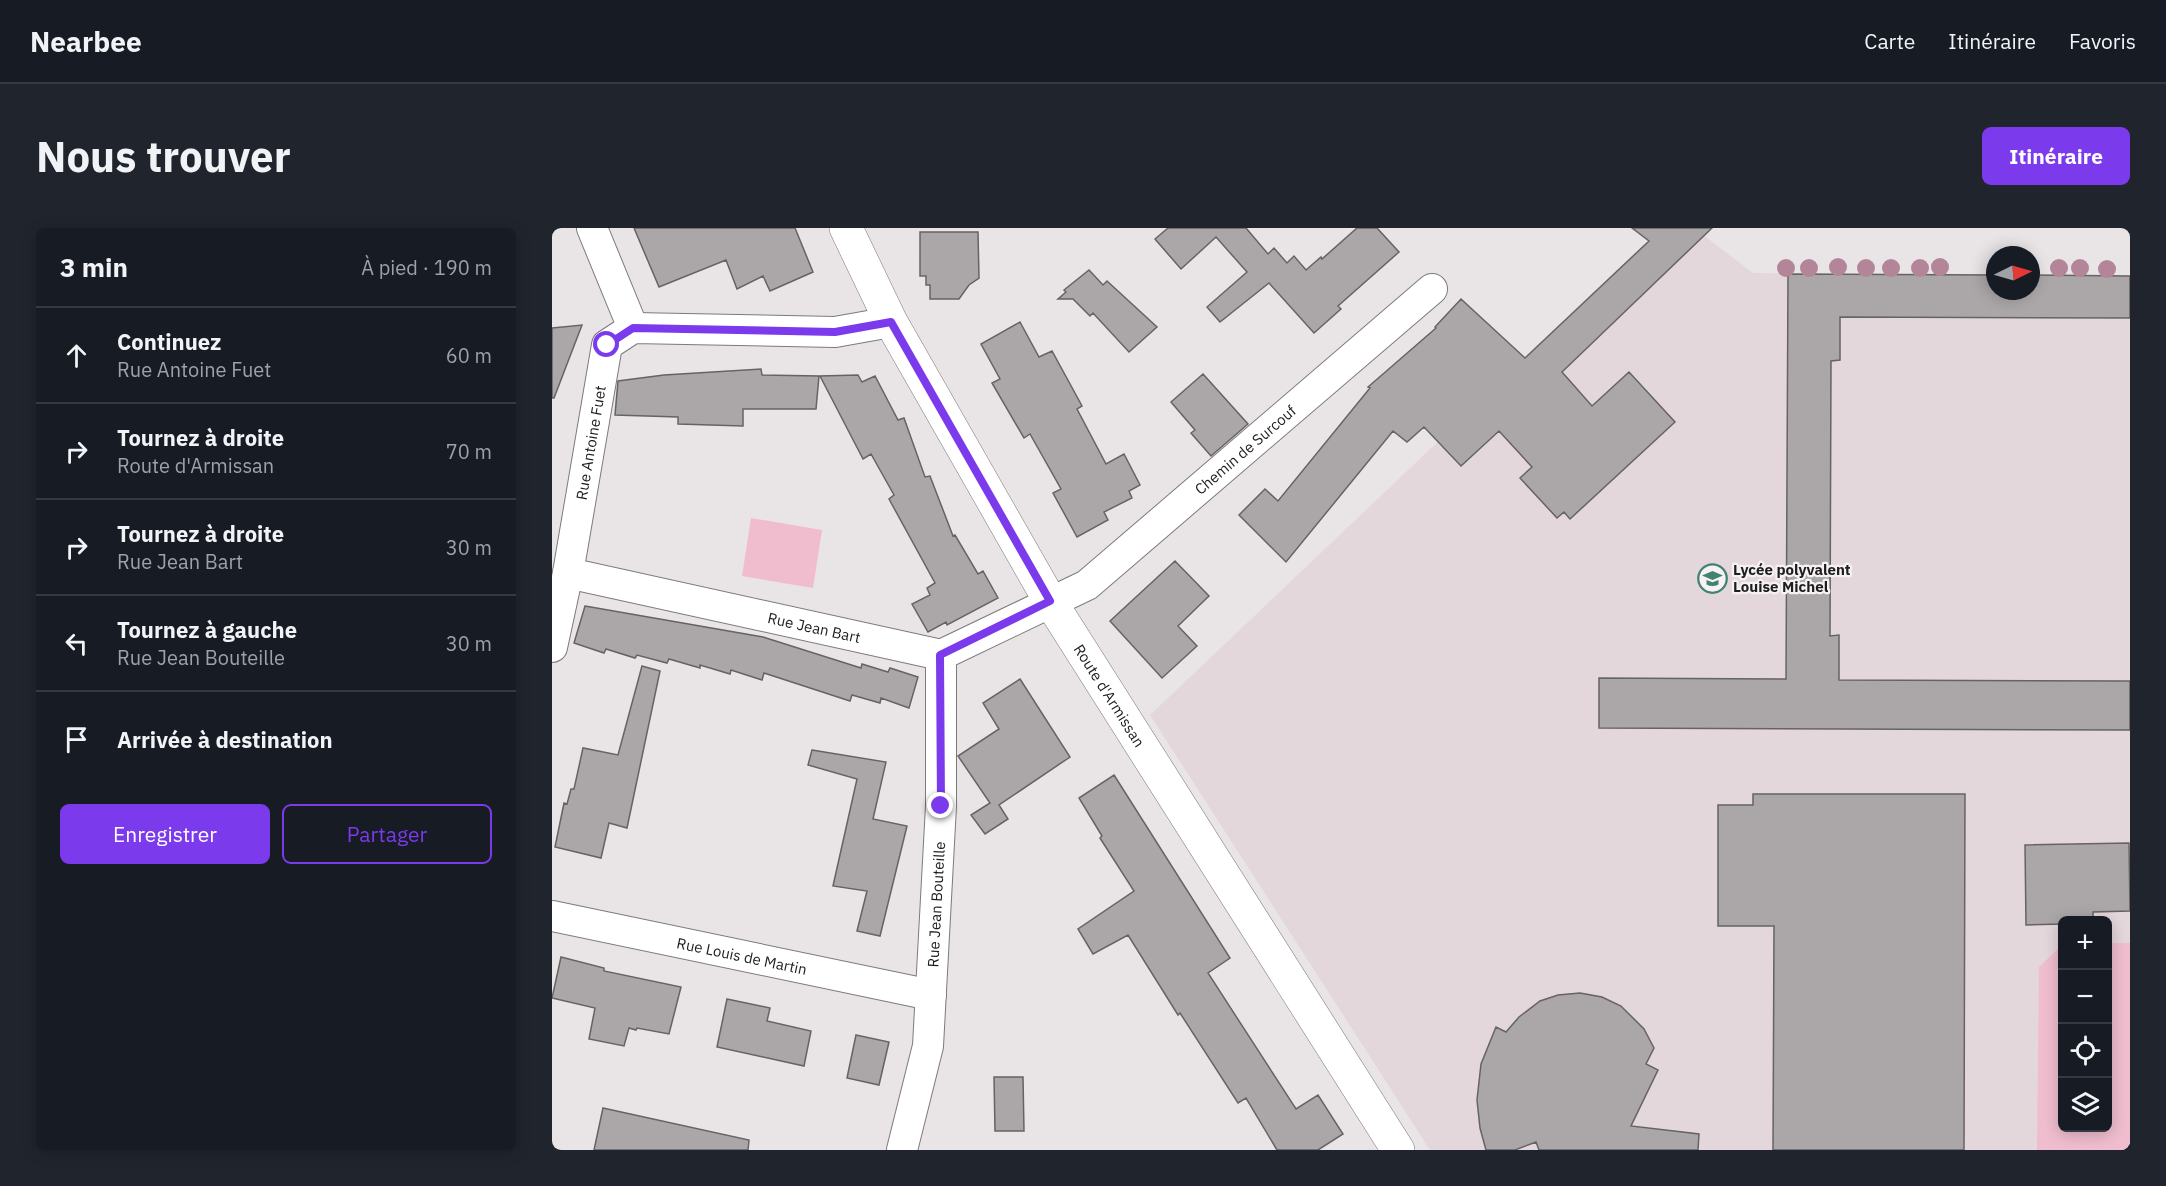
<!DOCTYPE html>
<html lang="fr">
<head>
<meta charset="utf-8">
<style>
  :root { --surface:#171b24; --page:#20242c; --text:#f1f3f6; --muted:#9ea1a6; --line:#363941; --accent:#7c3aed }
  body { margin:0; font-family:"IBM Plex Sans",sans-serif; background:var(--page); color:var(--text) }
  .controls { position:absolute; right:18px; bottom:18px; display:grid; overflow:hidden; border-radius:9px; box-shadow:0 3px 15px #0003 }
  .controls button { width:54px; height:54px; display:grid; place-items:center; padding:0; border:0; border-bottom:2px solid var(--line); background:var(--surface); color:var(--text); font:30px sans-serif }
  .compass { position:absolute; left:1434px; top:18px; width:54px; height:54px; border-radius:50%; background:var(--surface); box-shadow:0 3px 15px #0003; rotate:85deg }
  .stop { position:absolute; width:18px; height:18px; margin:-14px; border:4px solid #7c3aed; border-radius:50%; background:#fff }
  .stop.end { background:#7c3aed; border-color:#fff; box-shadow:0 2px 6px #0008 }
  .list { margin:0; padding:0; list-style:none }
  h2 { display:flex; justify-content:space-between; align-items:center; height:78px; margin:0; padding:0 24px; font-size:26px }
  h2 small { font-size:20px; font-weight:400; color:var(--muted) }
  .list li { display:grid; grid-template-columns:39px 1fr auto; gap:18px; align-items:center; box-sizing:border-box; height:96px; padding:0 24px; border-top:2px solid var(--line) }
  .list b { display:block; font-size:22px; white-space:nowrap }
  .list p { margin:0; font-size:20px; white-space:nowrap; color:var(--muted) }
  .list em { font-size:20px; font-style:normal; color:var(--muted) }
  .actions { display:flex; gap:12px; padding:18px 24px }
  .actions a { flex:1; padding:14px 0; border:2px solid var(--accent); border-radius:9px; text-align:center; font-size:21px; color:var(--accent) }
  .actions .main { background:var(--accent); color:#fff }
  .icon { flex:none; width:33px; height:33px; fill:none; stroke:currentColor; stroke-width:2; stroke-linecap:round; stroke-linejoin:round }
  .map { position:relative; flex:none; width:1578px; height:922px; overflow:hidden; border-radius:9px }
  header { display:flex; align-items:center; gap:36px; box-sizing:border-box; height:84px; padding:0 30px; background:var(--surface); border-bottom:2px solid var(--line) }
  header strong { font-size:28px }
  nav { display:flex; gap:33px; margin-inline-start:auto; font-size:21px }
  .intro { display:flex; align-items:center; justify-content:space-between; box-sizing:border-box; height:144px; padding:0 36px }
  h1 { margin:0; font-size:42px }
  .button { padding:15px 27px; border-radius:9px; background:var(--accent); color:#fff; font-size:21px; font-weight:700 }
  main { display:flex; gap:36px; padding:0 36px }
  aside { flex:1; background:var(--surface); border-radius:9px; box-shadow:0 3px 15px #0003 }
  .map>svg:first-child { display:block }
</style>
</head>
<body>
<header>
<strong>Nearbee</strong>
<nav><a>Carte</a><a>Itinéraire</a><a>Favoris</a></nav>
</header>
<div class="intro"><h1>Nous trouver</h1><a class="button">Itinéraire</a></div>
<main>
<aside>
<h2>3 min<small>À pied · 190 m</small></h2>
<ul class="list">
<li><svg class="icon" aria-label="ahead" viewBox="0 0 24 24"><path d="M12 20V5M6 11l6-6 6 6"/></svg><div><b>Continuez</b><p>Rue Antoine Fuet</p></div><em>60 m</em></li>
<li><svg class="icon" aria-label="right" viewBox="0 0 24 24"><path d="M7 20v-9h11M14 6l5 5-5 5"/></svg><div><b>Tournez à droite</b><p>Route d'Armissan</p></div><em>70 m</em></li>
<li><svg class="icon" aria-label="right" viewBox="0 0 24 24"><path d="M7 20v-9h11M14 6l5 5-5 5"/></svg><div><b>Tournez à droite</b><p>Rue Jean Bart</p></div><em>30 m</em></li>
<li><svg class="icon" aria-label="left" viewBox="0 0 24 24"><path d="M17 20v-9H6M10 6l-5 5 5 5"/></svg><div><b>Tournez à gauche</b><p>Rue Jean Bouteille</p></div><em>30 m</em></li>
<li><svg class="icon" aria-label="arrive" viewBox="0 0 24 24"><path d="M6 21V4h12l-3 4 3 4H6"/></svg><div><b>Arrivée à destination</b></div></li>
</ul>
<div class="actions"><a class="main">Enregistrer</a><a>Partager</a></div>
</aside>
<div class="map">
<svg width="1578" height="922" viewBox="0 0 1578 922">
  <rect width="100%" height="100%" fill="#e9e5e6"/>
  <path fill="#e4d7dc" fill-rule="evenodd" d="M 1111,0 L 1142,0 L 1201,45 L 1443,47 L 1443,63 L 1479,63 L 1479,47 L 1578,48 L 1578,922 L 878,922 L 598,487 ZM 1510,692 L 1556,692 L 1556,900 L 1510,900 Z"/>
  <path fill="#efbdce" d="M 199,290 L 270,302 L 261,360 L 190,348 Z
    M 1556,715 L 1578,715 L 1578,922 L 1485,922 L 1487,739 L 1510,717 L 1510,900 L 1556,900 Z"/>
  <path fill="#aba7a8" stroke="#666364" stroke-width="1.5" d="M 82,0 L 243,0 L 261,44 L 218,63 L 211,48 L 185,61 L 174,32 L 107,59 Z
    M 616,0 L 694,0 L 716,26 L 722,20 L 735,35 L 742,28 L 754,42 L 769,29 L 770,31 L 805,0 L 825,0 L 847,24 L 786,78 L 789,81 L 762,105 L 717,55 L 668,94 L 655,79 L 695,44 L 664,9 L 629,41 L 603,11 Z
    M 1080,0 L 1160,0 L 1010,144 L 1040,178 L 1077,144 L 1123,194 L 1018,291 L 1012,284 L 1005,290 L 968,250 L 980,239 L 947,203 L 909,238 L 872,199 L 855,214 L 841,203 L 734,334 L 687,287 L 713,261 L 726,273 L 818,160 L 816,159 L 884,100 L 883,99 L 909,71 L 973,130 L 1097,13 Z
    M 368,4 L 426,4 L 427,50 L 417,57 L 407,71 L 378,71 L 378,57 L 374,57 L 374,48 L 368,48 Z
    M 537,42 L 551,57 L 555,53 L 605,99 L 577,124 L 541,85 L 538,88 L 521,71 L 506,71 L 514,64 L 512,62 Z
    M 1236,46 L 1443,47 L 1443,63 L 1479,63 L 1479,47 L 1578,48 L 1578,90 L 1288,89 L 1288,132 L 1279,133 L 1278,408 L 1287,407 L 1287,452 L 1578,453 L 1578,502 L 1047,500 L 1047,450 L 1234,451 Z
    M 468,94 L 487,129 L 500,123 L 530,178 L 525,181 L 554,236 L 572,226 L 588,257 L 577,263 L 580,270 L 552,284 L 556,292 L 525,309 L 501,265 L 509,261 L 478,206 L 472,210 L 440,155 L 448,151 L 429,116 Z
    M 30,97 L 2,170 L 0,170 L 0,100 Z
    M 209,141 L 210,147 L 267,148 L 264,181 L 191,181 L 191,198 L 126,196 L 126,189 L 63,187 L 66,153 L 112,147 Z
    M 651,146 L 696,196 L 659,228 L 639,205 L 643,202 L 619,174 Z
    M 306,147 L 310,154 L 323,148 L 346,192 L 352,190 L 373,249 L 378,248 L 401,308 L 403,307 L 426,346 L 431,343 L 446,370 L 395,397 L 394,394 L 376,404 L 360,376 L 378,367 L 375,360 L 383,355 L 337,271 L 342,267 L 319,226 L 311,231 L 268,148 Z
    M 623,333 L 657,368 L 626,398 L 645,418 L 610,450 L 558,393 Z
    M 33,378 L 211,409 L 309,440 L 310,436 L 336,444 L 338,440 L 366,449 L 357,480 L 329,470 L 328,475 L 300,467 L 298,473 L 212,445 L 210,452 L 179,442 L 178,446 L 148,437 L 148,440 L 117,431 L 115,435 L 85,427 L 83,430 L 54,421 L 52,425 L 22,415 Z
    M 90,438 L 108,443 L 75,600 L 57,595 L 49,630 L 3,619 L 12,575 L 15,576 L 19,561 L 22,561 L 31,520 L 66,527 Z
    M 468,451 L 518,529 L 447,577 L 456,591 L 433,606 L 419,587 L 438,575 L 406,528 L 447,501 L 431,475 Z
    M 260,522 L 334,534 L 321,591 L 355,598 L 328,708 L 305,703 L 315,663 L 281,658 L 305,551 L 256,537 Z
    M 562,547 L 678,730 L 656,745 L 744,881 L 766,867 L 791,906 L 766,922 L 725,922 L 694,870 L 686,875 L 628,785 L 626,787 L 576,707 L 541,726 L 526,701 L 582,663 L 548,610 L 550,608 L 527,570 Z
    M 1201,566 L 1413,566 L 1412,922 L 1221,922 L 1222,698 L 1166,698 L 1166,577 L 1201,577 Z
    M 1577,615 L 1578,683 L 1541,684 L 1541,693 L 1510,693 L 1510,696 L 1474,697 L 1473,617 Z
    M 9,729 L 52,740 L 52,743 L 129,759 L 117,806 L 85,800 L 84,802 L 77,800 L 72,818 L 37,811 L 43,780 L 0,770 Z
    M 1028,765 L 1050,769 L 1069,778 L 1092,801 L 1102,820 L 1094,836 L 1106,842 L 1079,898 L 1147,906 L 1146,922 L 987,922 L 984,914 L 963,922 L 934,922 L 928,900 L 925,872 L 929,836 L 944,799 L 954,804 L 967,789 L 988,773 L 1006,767 Z
    M 175,771 L 218,780 L 215,793 L 259,803 L 252,838 L 165,819 Z
    M 304,807 L 337,814 L 327,857 L 295,850 Z
    M 442,849 L 471,849 L 472,903 L 443,903 Z
    M 51,880 L 197,912 L 196,922 L 42,922 Z"/>
  <g fill="none" stroke-linecap="round" stroke-linejoin="round">
    <defs>
      <g id="minor">
        <path d="M 40,0 L 81,100"/>
        <path id="s1" d="M 16,345 L 389,427 L 535,357 L 880,61"/>
        <path id="s2" d="M 0,419 L 16,345 L 55,117 L 81,100 L 283,104 L 339,94"/>
        <path id="s3" d="M 0,688 L 379,767"/>
        <path id="s4" d="M 350,922 L 376,818 L 389,578 L 389,427"/>
      </g>
      <g id="tertiary">
        <path id="s5" d="M 294,0 L 339,94 L 498,373 L 846,922"/>
      </g>
    </defs>
    <use href="#minor" stroke="#7e7a7b" stroke-width="32"/>
    <use href="#tertiary" stroke="#7e7a7b" stroke-width="34"/>
    <use href="#minor" stroke="#fff" stroke-width="30"/>
    <use href="#tertiary" stroke="#fff" stroke-width="33"/>
  </g>
  <g fill="#b48599">
    <circle cx="1286" cy="39" r="9"/>
    <circle cx="1388" cy="39" r="9"/>
    <circle cx="1234" cy="40" r="9"/>
    <circle cx="1257" cy="40" r="9"/>
    <circle cx="1314" cy="40" r="9"/>
    <circle cx="1339" cy="40" r="9"/>
    <circle cx="1368" cy="40" r="9"/>
    <circle cx="1507" cy="40" r="9"/>
    <circle cx="1528" cy="40" r="9"/>
    <circle cx="1555" cy="41" r="9"/>
  </g>
  <g fill="none" stroke-linecap="round" stroke-linejoin="round">
    <path stroke="#7c3aed" stroke-width="8" d="M 55,117 L 81,100 L 283,104 L 339,94 L 498,373 L 388,427 L 389,578"/>
  </g>
  <defs>
    <symbol id="school-ring" viewBox="-11 -11 22 22"><circle r="9.5" fill="#f6f2f3" stroke="#418273" stroke-width="1.5"/><path d="M0-5L7-2L0 1L-7-2ZM-4 1L0 2.5L4 1V4Q0 6-4 4Z" fill="#418273"/></symbol>
  </defs>
  <g fill-rule="evenodd">
    <use href="#school-ring" x="1144" y="334" width="33" height="33"/>
  </g>
  <g text-anchor="middle" dominant-baseline="central" stroke-width="4.5" stroke-linejoin="round" paint-order="stroke">
    <g font-size="15" fill="#1f1e1e" stroke="#f6f2f3">
      <text stroke="none"><textPath href="#s2" startOffset="208">Rue Antoine Fuet</textPath></text>
      <text stroke="none"><textPath href="#s1" startOffset="752">Chemin de Surcouf</textPath></text>
      <text stroke="none"><textPath href="#s1" startOffset="252">Rue Jean Bart</textPath></text>
      <text stroke="none"><textPath href="#s5" startOffset="537">Route d'Armissan</textPath></text>
      <text stroke="none"><textPath href="#s4" startOffset="249">Rue Jean Bouteille</textPath></text>
      <text stroke="none"><textPath href="#s3" startOffset="194">Rue Louis de Martin</textPath></text>
    </g>
    <g font-size="15" font-weight="bold" fill="#1f1e1e" stroke="#f6f2f3" text-anchor="start">
      <text x="1181" y="341">Lycée polyvalent<tspan x="1181" dy="17">Louise Michel</tspan></text>
    </g>
  </g>
</svg>
<div class="controls">
<button>+</button>
<button>−</button>
<button><svg class="icon" aria-label="locate" viewBox="0 0 24 24"><circle cx="12" cy="12" r="6"/><path d="M12 2v4M12 18v4M2 12h4M18 12h4"/></svg></button>
<button><svg class="icon" aria-label="layers" viewBox="0 0 24 24"><path d="M12 4l9 5-9 5-9-5zM3 14l9 5 9-5"/></svg></button>
</div>
<svg class="compass" viewBox="-18 -18 36 36"><path d="M0-13l5 13h-10z" fill="#e53935"/><path d="M0 13l5-13h-10z" fill="#9ea1a6"/></svg>
<div class="stop" style="left:55px;top:117px"></div>
<div class="stop end" style="left:389px;top:578px"></div>
</div>
</main>
</body>
</html>
